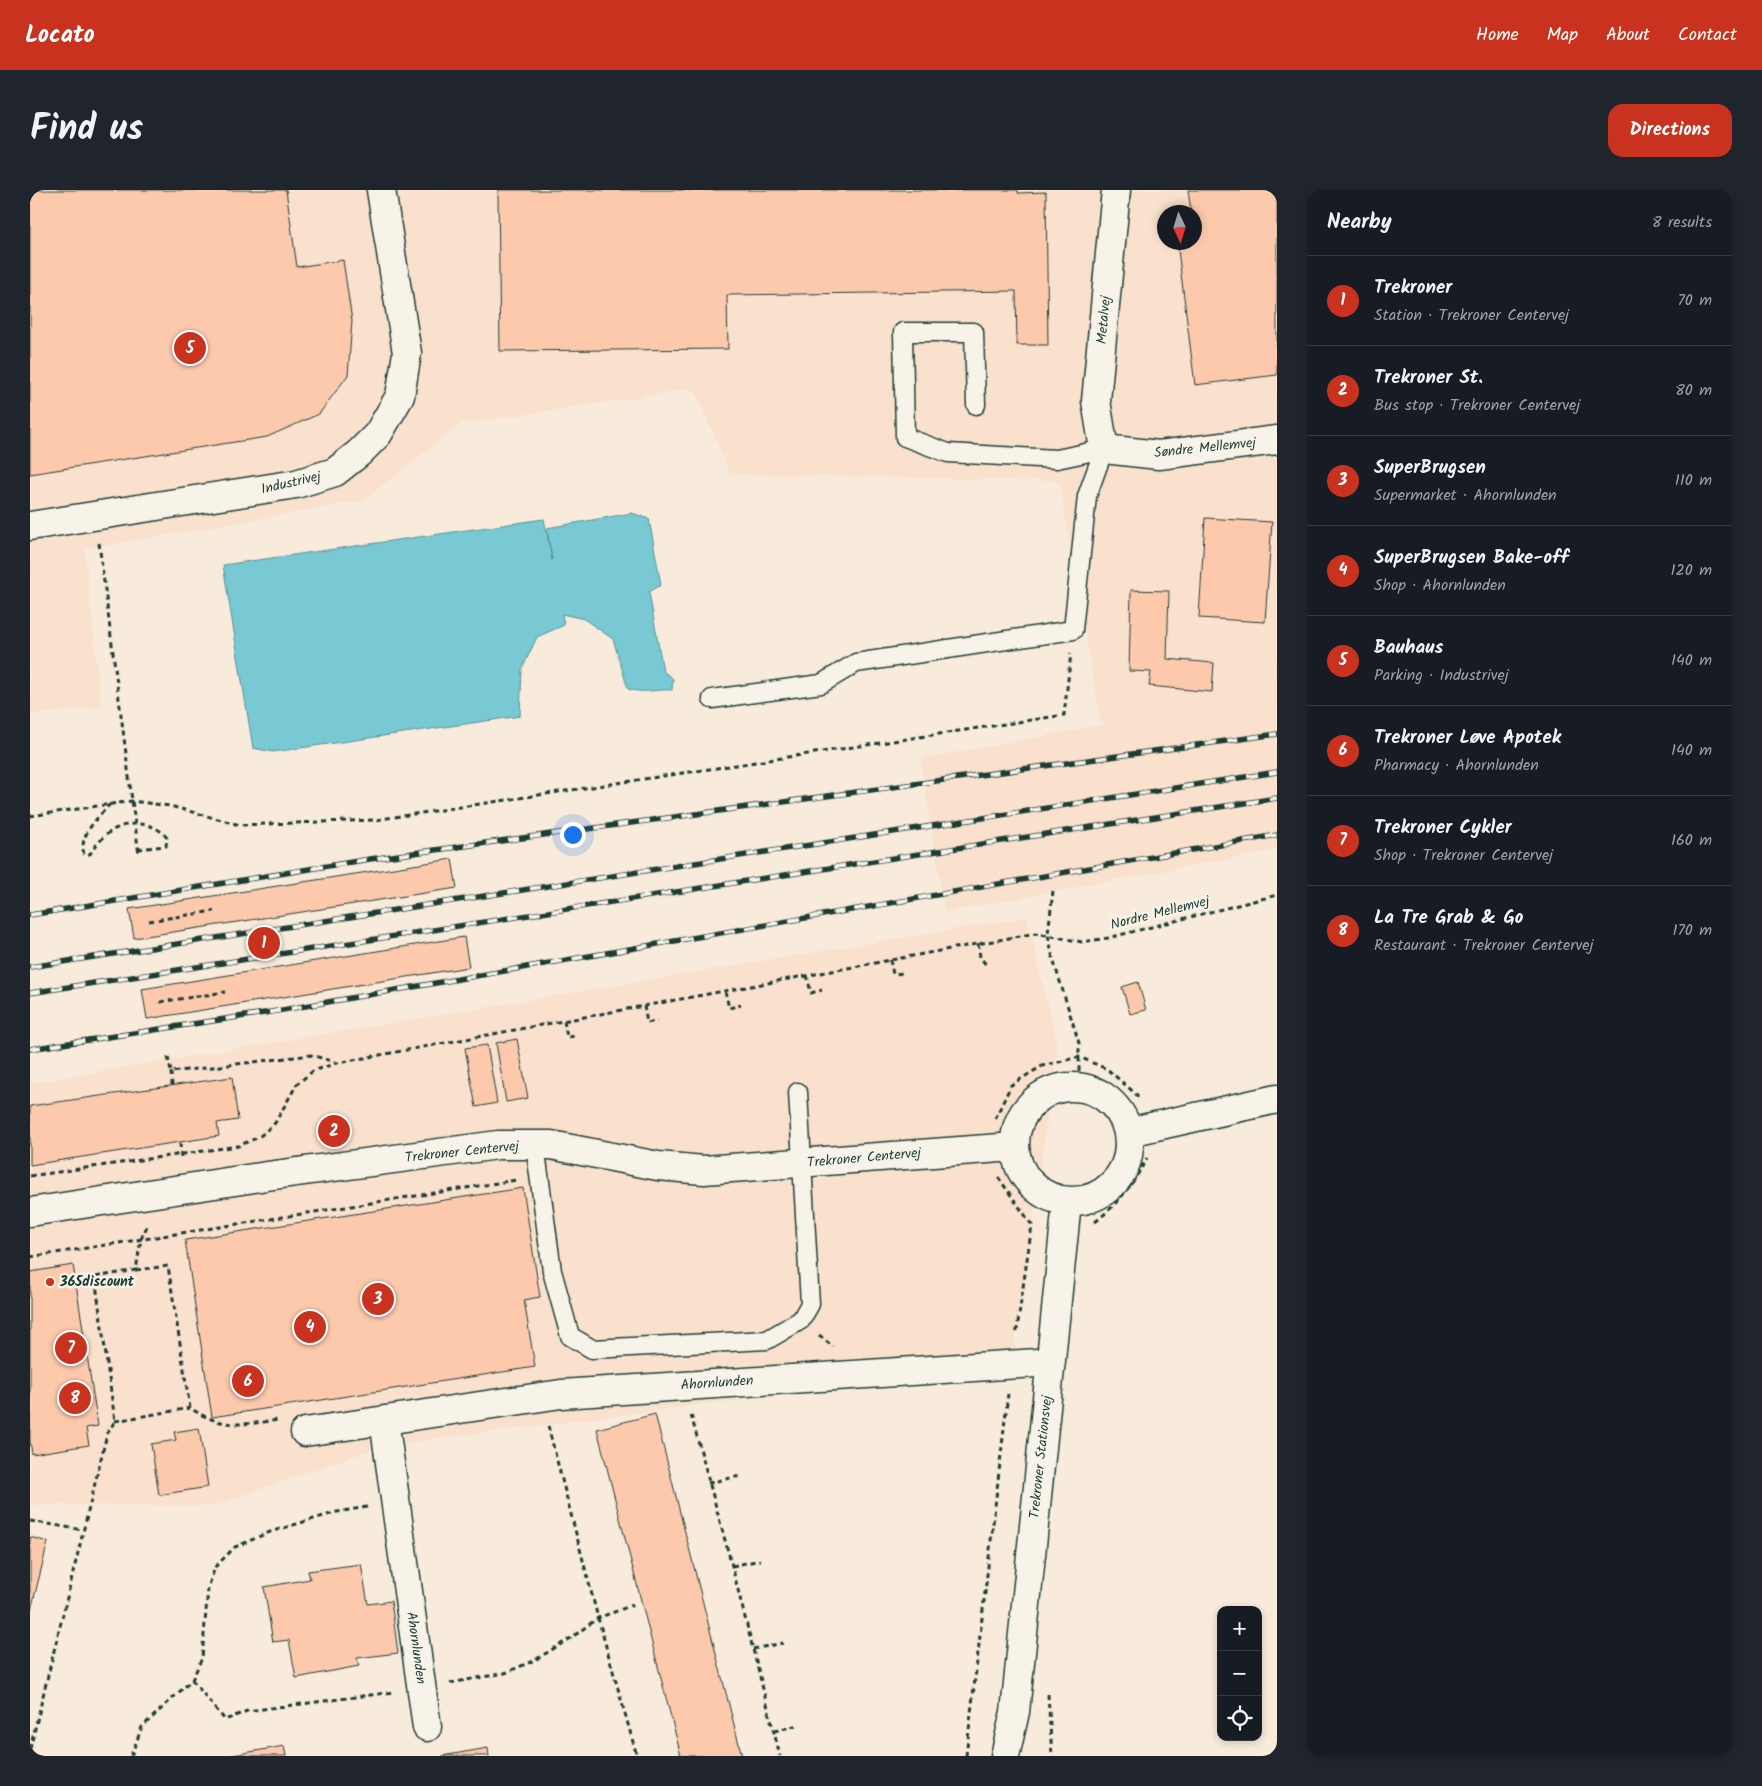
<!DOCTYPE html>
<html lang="en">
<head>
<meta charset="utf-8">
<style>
  :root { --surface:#171b24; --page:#20242c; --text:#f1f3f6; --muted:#9ea1a6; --line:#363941; --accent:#c8321e }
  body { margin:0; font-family:Kalam,sans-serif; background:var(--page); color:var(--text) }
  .controls { position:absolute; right:15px; bottom:15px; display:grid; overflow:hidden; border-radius:10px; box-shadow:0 2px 8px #0003 }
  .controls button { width:45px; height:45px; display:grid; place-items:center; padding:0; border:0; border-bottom:1px solid var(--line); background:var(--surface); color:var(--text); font:25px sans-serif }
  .compass { position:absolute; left:1127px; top:15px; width:45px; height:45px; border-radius:50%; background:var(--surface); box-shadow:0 2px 8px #0003; rotate:176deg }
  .you { position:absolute; left:542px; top:644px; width:18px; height:18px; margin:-12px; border:4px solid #fff; border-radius:50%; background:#1a73e8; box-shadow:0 0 0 8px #1a73e833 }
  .badge { display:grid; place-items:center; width:32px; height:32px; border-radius:50%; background:var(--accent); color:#fff; font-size:16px; font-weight:700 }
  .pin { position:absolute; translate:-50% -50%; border:2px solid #fff; box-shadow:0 1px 5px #0006 }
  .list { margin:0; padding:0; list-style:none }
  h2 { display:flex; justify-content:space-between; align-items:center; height:65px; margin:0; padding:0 20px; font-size:21px }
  h2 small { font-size:16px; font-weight:400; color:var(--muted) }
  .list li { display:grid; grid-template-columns:32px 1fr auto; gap:15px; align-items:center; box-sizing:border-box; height:90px; padding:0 20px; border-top:1px solid var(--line) }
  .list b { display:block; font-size:19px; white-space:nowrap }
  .list p { margin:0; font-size:16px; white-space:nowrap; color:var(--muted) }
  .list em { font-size:16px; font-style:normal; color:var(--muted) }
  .icon { flex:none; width:28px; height:28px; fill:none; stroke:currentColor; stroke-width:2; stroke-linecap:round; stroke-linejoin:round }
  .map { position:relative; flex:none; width:1247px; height:1566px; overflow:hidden; border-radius:15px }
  header { display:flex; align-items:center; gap:30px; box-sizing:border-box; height:70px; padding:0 25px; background:var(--accent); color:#fff }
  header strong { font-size:24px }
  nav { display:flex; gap:28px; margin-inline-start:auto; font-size:18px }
  .intro { display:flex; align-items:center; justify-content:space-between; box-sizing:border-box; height:120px; padding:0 30px }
  h1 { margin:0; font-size:35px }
  .button { padding:12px 22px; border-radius:15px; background:var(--accent); color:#fff; font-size:18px; font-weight:700 }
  main { display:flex; gap:30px; padding:0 30px }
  aside { flex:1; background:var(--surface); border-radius:15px; box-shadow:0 2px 8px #0003 }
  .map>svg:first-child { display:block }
</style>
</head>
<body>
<header>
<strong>Locato</strong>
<nav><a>Home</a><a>Map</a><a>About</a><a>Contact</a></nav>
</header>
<div class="intro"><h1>Find us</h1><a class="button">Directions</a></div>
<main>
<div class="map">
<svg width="1247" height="1566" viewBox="0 0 1247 1566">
  <rect width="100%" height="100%" fill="#f8ebdc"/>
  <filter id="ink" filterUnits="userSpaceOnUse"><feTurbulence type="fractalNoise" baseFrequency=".02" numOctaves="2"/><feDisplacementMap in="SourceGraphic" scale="10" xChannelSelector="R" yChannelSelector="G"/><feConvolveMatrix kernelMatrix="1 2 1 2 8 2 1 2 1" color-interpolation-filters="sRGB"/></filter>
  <g filter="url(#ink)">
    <path fill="#fae1ce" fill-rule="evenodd" d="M 0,0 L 1247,0 L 1247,660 L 915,722 L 890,569 L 1071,535 L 1029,291 L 700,284 L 664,199 L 431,234 L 333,311 L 55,359 L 71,517 L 0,525 ZM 1134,22 L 1164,22 L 1164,52 L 1134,52 Z
      M 997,727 L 1028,856 L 982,1175 L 351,1256 L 184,1316 L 0,1315 L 0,893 Z"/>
    <path fill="#79c9d4" stroke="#559194" d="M 602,323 L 619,329 L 631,395 L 619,402 L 633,481 L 643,489 L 642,500 C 625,499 615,504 598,499 L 583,449 L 554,429 L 532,424 L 534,435 L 507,447 L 492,479 L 490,526 L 243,562 L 223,558 L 193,375 L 514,329 L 522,370 L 517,338 Z"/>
    <path fill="#fdc9ad" stroke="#1f3d34" d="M 0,0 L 256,0 L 267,77 L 313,70 L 322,131 L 318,185 L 289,224 L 237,247 L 0,284 Z
      M 468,0 L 988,0 L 988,3 L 1016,2 L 1018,155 L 987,155 L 986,101 L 697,105 L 698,159 L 470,161 Z
      M 1158,0 L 1247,0 L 1247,185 L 1165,195 L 1147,52 L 1164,52 L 1164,22 L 1161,22 Z
      M 1175,328 L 1242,332 L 1235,432 L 1169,428 Z
      M 1101,400 L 1139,401 L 1137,469 L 1184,473 L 1182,502 L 1119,496 L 1121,482 L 1099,481 Z
      M 422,669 L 427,698 L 104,748 L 99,719 Z
      M 434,747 L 439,777 L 117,829 L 112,799 Z
      M 1108,792 L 1116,820 L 1100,824 L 1092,797 Z
      M 487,849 L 498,908 L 476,912 L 466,853 Z
      M 457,855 L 467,913 L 446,917 L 435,858 Z
      M 202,887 L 208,930 L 187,933 L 189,946 L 0,975 L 0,916 Z
      M 493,998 L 510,1107 L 494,1110 L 505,1177 L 182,1227 L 155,1050 Z
      M 43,1075 L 68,1236 L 56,1238 L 59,1255 L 2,1264 L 0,1251 L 0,1082 Z
      M 625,1224 L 712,1566 L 651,1566 L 567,1239 Z
      M 169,1238 L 178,1297 L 129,1305 L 121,1254 L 146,1250 L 144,1242 Z
      M 0,1347 L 18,1352 L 0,1424 Z
      M 331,1374 L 338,1414 L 361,1411 L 368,1463 L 327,1468 L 329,1476 L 266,1488 L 259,1450 L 243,1452 L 234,1397 L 280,1389 L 278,1381 Z
      M 254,1556 L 256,1566 L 197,1566 Z
      M 458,1558 L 459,1566 L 412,1566 Z"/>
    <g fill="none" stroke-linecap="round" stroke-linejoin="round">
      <defs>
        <path id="lane" d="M 946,215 L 944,142 L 873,142 L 875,247 L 918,263 L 1027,269 L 1074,259
          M 682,509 L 791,494 L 826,473 L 1043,440 L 1057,306 L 1074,259
          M 505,955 L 522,1081 L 540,1146 L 562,1159 L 737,1150 L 771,1130 L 780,1114 L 768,902"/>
        <path id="street" d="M 1086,0 L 1066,211 L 1074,259 L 1129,265 L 1247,250
          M 0,336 L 266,294 L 305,282 L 329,263 L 348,244 L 370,206 L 377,163 L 351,0
          M985 954a57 57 0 1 1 114 0a57 57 0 1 1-114 0Z
          M 1099,942 L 1247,909
          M 0,1022 L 237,986 L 468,955 L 521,955 L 628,976 L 674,980 L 984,957
          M 354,1230 L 397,1537
          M 275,1242 L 531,1204 L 1021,1172
          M 975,1566 L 985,1522 L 1037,1012"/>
      </defs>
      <use href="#lane" stroke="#1f3d34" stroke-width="21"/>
      <use href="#street" stroke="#1f3d34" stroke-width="31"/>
      <path stroke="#1f3d34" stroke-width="3" stroke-dasharray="5 4" stroke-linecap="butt" d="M 69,353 L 109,665
        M 80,614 C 69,627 48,645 54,664 L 60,664 C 64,658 69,651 75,646 C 91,630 124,629 137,648 L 136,656 L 109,659
        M 0,626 L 102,611 L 140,616 L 210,635 L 345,630 L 1034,525 L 1041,463
        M 1023,701 L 1018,744 L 1023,769 L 1049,853 L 1049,897
        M 119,731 L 184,721
        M 948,753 L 950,767 L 957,776
        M 860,770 L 863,784 L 874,783
        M 777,785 L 781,803 L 792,800
        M 695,801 L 699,818 L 711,815
        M 130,812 L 195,802
        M 614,816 L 617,833 L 627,831
        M 534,831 L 537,847 L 545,846
        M 138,867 L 141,882 L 281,865 L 305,872
        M 141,882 L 142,895
        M 965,929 L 981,895 L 1012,876 L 1049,867 L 1077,879 L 1107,905 L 1108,910
        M 150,953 L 151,967
        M 0,986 L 208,956 L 229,947 L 245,933 L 267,894 L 283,881 L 307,873 L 1006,743 L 1052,752 L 1078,748 L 1247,705
        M 968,987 L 1002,1035 L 986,1146
        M 1065,1032 C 1088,1014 1103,994 1117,968
        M 0,1067 L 486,990
        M 106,1080 L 138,1076 L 160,1218 C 193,1239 211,1235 248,1230
        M 789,1145 L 803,1157
        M 661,1225 L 702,1376 L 750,1566
        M 85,1231 L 160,1218
        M 518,1236 L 568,1428 L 607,1566
        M 678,1293 L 710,1286
        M 0,1331 L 53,1340
        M 702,1376 L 730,1370
        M 723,1459 L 753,1453
        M 162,1490 L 195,1530 L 217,1521 L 364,1502
        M 420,1493 L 475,1483 L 505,1470 L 541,1448 L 568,1428 L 603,1415
        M 1018,1504 L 1022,1566
        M 744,1541 L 768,1535
        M 0,1559 L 77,1244 L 85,1231 L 65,1087 L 106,1080 L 111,1049 L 118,1034
        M 101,1566 L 112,1537 L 162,1490 L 172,1468 L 178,1398 L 185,1377 L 205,1357 L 240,1342 L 307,1322 L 337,1317
        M 936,1566 L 978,1204"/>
      <use href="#lane" stroke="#f7f3e8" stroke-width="18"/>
      <use href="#street" stroke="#f7f3e8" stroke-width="28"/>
      <defs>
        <path id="rail" d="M 0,725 L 340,669 L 1247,544
          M 0,777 L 1247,582
          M 0,803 L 1247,608
          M 0,859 L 241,822 L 1247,645"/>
      </defs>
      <use href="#rail" stroke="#1f3d34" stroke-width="5.5"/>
      <use href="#rail" stroke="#f7f3e8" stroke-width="4" stroke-dasharray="11" stroke-linecap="butt"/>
    </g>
  </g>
  <circle fill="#c8321e" stroke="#f7f3e8" stroke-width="2" cx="20" cy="1092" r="5"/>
  <g text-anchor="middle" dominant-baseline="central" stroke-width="5" stroke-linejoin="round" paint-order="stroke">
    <g font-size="14" fill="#1f3d34" stroke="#f7f3e8">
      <text transform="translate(1074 130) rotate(-85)">Metalvej</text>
      <text transform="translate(1175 258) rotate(-6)">Søndre Mellemvej</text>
      <text transform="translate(261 293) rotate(-13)">Industrivej</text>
      <text transform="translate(1130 723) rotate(-14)">Nordre Mellemvej</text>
      <text transform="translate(432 962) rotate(-6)">Trekroner Centervej</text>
      <text transform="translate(834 968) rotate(-5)">Trekroner Centervej</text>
      <text transform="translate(687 1193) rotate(-4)">Ahornlunden</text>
      <text transform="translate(1011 1267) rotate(-84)">Trekroner Stationsvej</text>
      <text transform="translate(386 1458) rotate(82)">Ahornlunden</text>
    </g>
    <g font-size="14" font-weight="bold" fill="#1f3d34" stroke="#f7f3e8" text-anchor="start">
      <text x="30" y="1092">365discount</text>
    </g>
  </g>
</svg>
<div class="controls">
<button>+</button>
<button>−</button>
<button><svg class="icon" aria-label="locate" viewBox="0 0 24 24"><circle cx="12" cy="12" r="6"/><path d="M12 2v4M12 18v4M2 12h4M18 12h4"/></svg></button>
</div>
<svg class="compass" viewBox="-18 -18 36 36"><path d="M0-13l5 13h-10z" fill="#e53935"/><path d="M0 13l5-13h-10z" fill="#9ea1a6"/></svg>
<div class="you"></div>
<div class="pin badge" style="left:234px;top:753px">1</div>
<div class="pin badge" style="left:304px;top:941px">2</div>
<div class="pin badge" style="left:348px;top:1109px">3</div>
<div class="pin badge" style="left:280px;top:1137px">4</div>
<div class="pin badge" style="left:160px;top:158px">5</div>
<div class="pin badge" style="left:218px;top:1191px">6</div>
<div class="pin badge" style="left:41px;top:1158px">7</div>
<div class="pin badge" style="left:45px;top:1208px">8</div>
</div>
<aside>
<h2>Nearby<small>8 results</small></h2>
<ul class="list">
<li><span class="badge">1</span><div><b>Trekroner</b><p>Station · Trekroner Centervej</p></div><em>70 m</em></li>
<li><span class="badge">2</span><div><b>Trekroner St.</b><p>Bus stop · Trekroner Centervej</p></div><em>80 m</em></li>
<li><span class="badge">3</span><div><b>SuperBrugsen</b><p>Supermarket · Ahornlunden</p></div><em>110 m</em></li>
<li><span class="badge">4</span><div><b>SuperBrugsen Bake-off</b><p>Shop · Ahornlunden</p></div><em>120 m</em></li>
<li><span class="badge">5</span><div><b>Bauhaus</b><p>Parking · Industrivej</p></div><em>140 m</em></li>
<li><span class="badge">6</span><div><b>Trekroner Løve Apotek</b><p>Pharmacy · Ahornlunden</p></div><em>140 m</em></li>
<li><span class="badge">7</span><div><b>Trekroner Cykler</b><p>Shop · Trekroner Centervej</p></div><em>160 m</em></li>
<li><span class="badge">8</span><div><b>La Tre Grab &amp; Go</b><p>Restaurant · Trekroner Centervej</p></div><em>170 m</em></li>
</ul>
</aside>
</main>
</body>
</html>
